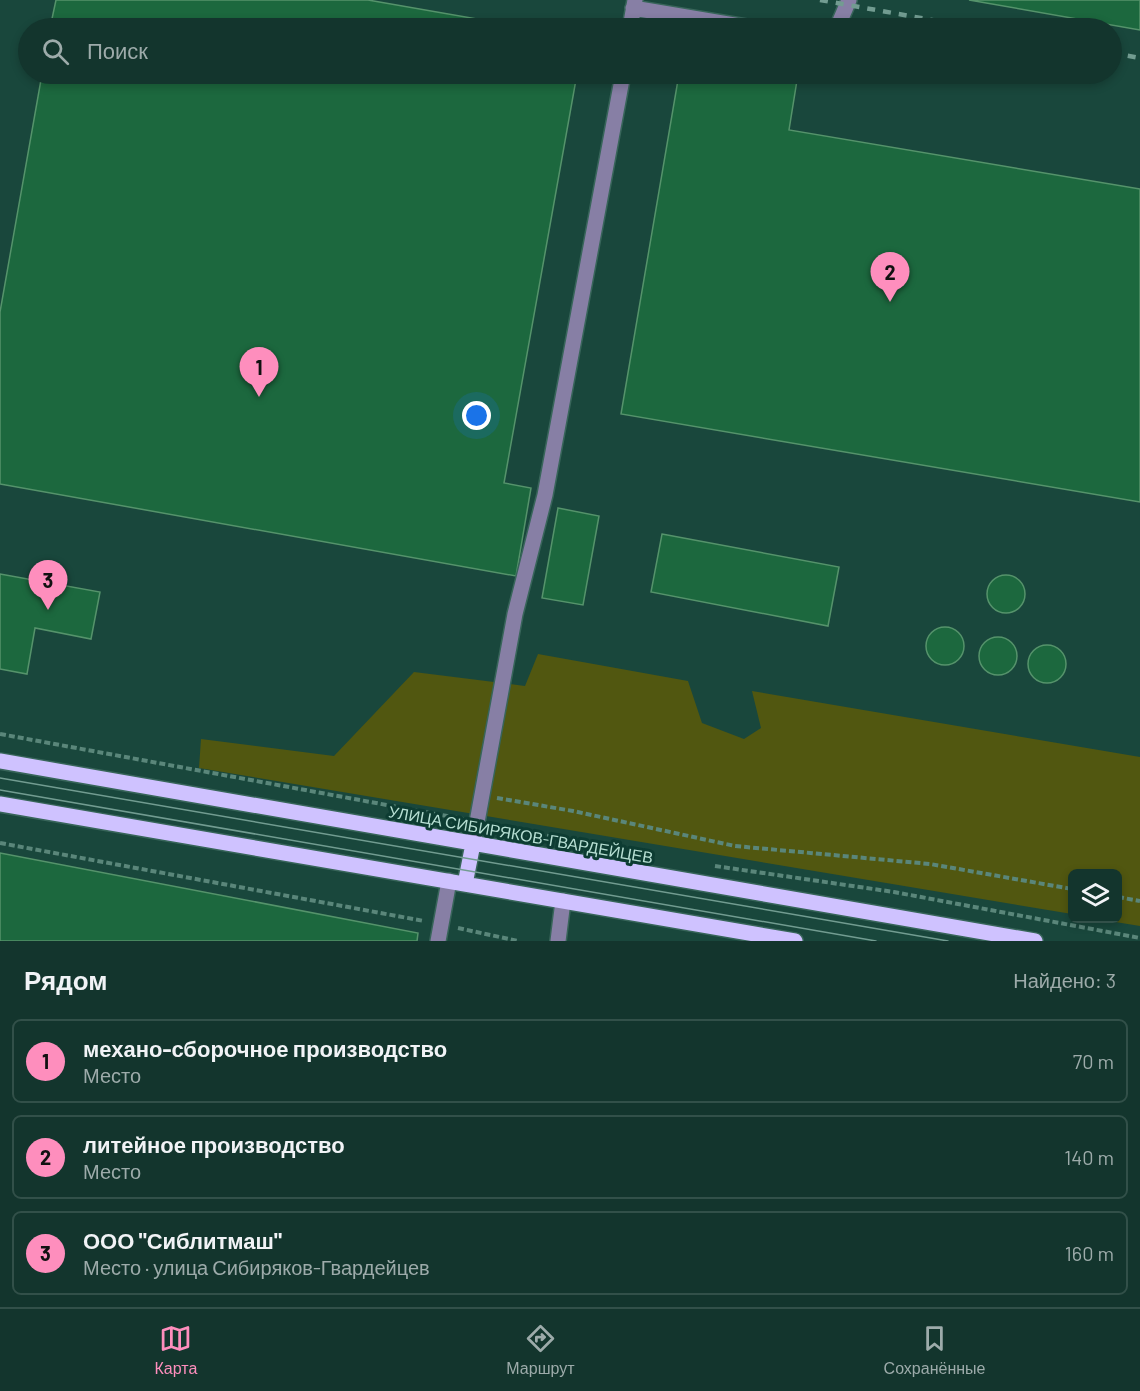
<!DOCTYPE html>
<html lang="ru">
<head>
<meta charset="utf-8">
<style>
  :root { --surface:#13352d; --page:#204039; --text:#f1f3f6; --muted:#9dabaa; --line:#325049; --accent:#fe8ebd }
  body { margin:0; font-family:Barlow,sans-serif; background:var(--page); color:var(--text) }
  .controls { position:absolute; right:18px; bottom:18px; display:grid; overflow:hidden; border-radius:9px; box-shadow:0 3px 9px #0003 }
  .controls button { width:54px; height:54px; display:grid; place-items:center; padding:0; border:0; border-bottom:2px solid var(--line); background:var(--surface); color:var(--text); font:30px sans-serif }
  .you { position:absolute; left:477px; top:416px; width:21px; height:21px; margin:-15px; border:4px solid #fff; border-radius:50%; background:#1a73e8; box-shadow:0 0 0 9px #1a73e833 }
  .badge { display:grid; place-items:center; width:39px; height:39px; border-radius:50%; background:var(--accent); color:#111; font-size:20px; font-weight:700 }
  .pin { position:absolute; translate:-50% -50px; filter:drop-shadow(0 2px 3px #0008) }
  .pin::after { content:''; position:absolute; top:32px; width:21px; height:18px; background:inherit; clip-path:polygon(0 0,100% 0,50% 100%) }
  .list { margin:0; padding:0; list-style:none }
  h2 { display:flex; justify-content:space-between; align-items:center; height:78px; margin:0; padding:0 24px; font-size:26px }
  h2 small { font-size:20px; font-weight:400; color:var(--muted) }
  .list li { display:grid; grid-template-columns:39px 1fr auto; gap:18px; align-items:center; box-sizing:border-box; height:84px; margin:0 12px 12px; padding:0 12px; border:2px solid var(--line); border-radius:9px }
  .list b { display:block; font-size:22px; white-space:nowrap }
  .list p { margin:0; font-size:20px; white-space:nowrap; color:var(--muted) }
  .list em { font-size:20px; font-style:normal; color:var(--muted) }
  .icon { flex:none; width:33px; height:33px; fill:none; stroke:currentColor; stroke-width:2; stroke-linecap:round; stroke-linejoin:round }
  .map { position:relative; flex:none; width:1140px; height:941px; overflow:hidden }
  .search { position:absolute; background:var(--surface); box-shadow:0 3px 9px #0003; left:18px; right:18px; top:18px; height:66px; display:flex; align-items:center; gap:15px; box-sizing:border-box; padding:0 21px; border-radius:33px; color:var(--muted); font-size:22px }
  .sheet { height:366px; background:var(--surface) }
  nav { display:flex; justify-content:space-around; align-items:center; box-sizing:border-box; height:84px; border-top:2px solid var(--line); background:var(--surface); font-size:16px; color:var(--muted) }
  nav a { display:grid; justify-items:center; gap:3px }
  nav .on { color:var(--accent) }
  .map>svg:first-child { display:block }
</style>
</head>
<body>
<div class="map">
<svg width="1140" height="941" viewBox="0 0 1140 941">
  <rect width="100%" height="100%" fill="#19473c"/>
  <path fill="#515710" d="M 538,654 L 688,681 L 702,723 L 744,739 L 761,728 L 752,691 L 1140,757 L 1140,926 L 1097,919 L 1118,918 L 1118,874 L 1072,874 L 1072,914 L 199,768 L 201,739 L 334,756 L 414,672 L 525,686 Z"/>
  <path fill="#1c683e" stroke="#55936b" stroke-width="1.5" d="M 56,0 L 368,0 L 528,28 L 50,28 Z
    M 969,0 L 1140,0 L 1140,30 Z
    M 42,74 L 577,74 L 504,483 L 531,488 L 516,576 L 0,484 L 0,312 Z
    M 679,74 L 798,74 L 789,130 L 1140,189 L 1140,502 L 621,414 Z
    M 558,508 L 599,516 L 583,605 L 542,598 Z
    M 662,534 L 839,567 L 828,626 L 651,592 Z
    M 0,574 L 100,592 L 91,639 L 35,628 L 27,674 L 0,669 Z
    M987 594a19 19 0 1 1 38 0a19 19 0 1 1-38 0Z
    M926 646a19 19 0 1 1 38 0a19 19 0 1 1-38 0Z
    M979 656a19 19 0 1 1 38 0a19 19 0 1 1-38 0Z
    M1028 664a19 19 0 1 1 38 0a19 19 0 1 1-38 0Z
    M 0,853 L 418,933 L 417,941 L 0,941 Z"/>
  <g fill="none" stroke-linecap="round" stroke-linejoin="round">
    <defs>
      <path id="minor" d="M 633,8 L 752,28
        M 630,28 L 635,0
        M 837,28 L 849,0
        M 473,844 L 515,614 L 545,495 L 623,74
        M 438,941 L 449,881
        M 558,941 L 563,901"/>
      <path id="major" d="M 0,761 L 1035,941
        M 0,804 L 795,941
        M 465,884 L 473,844"/>
    </defs>
    <use href="#minor" stroke="#38655a" stroke-width="18"/>
    <use href="#major" stroke="#38655a" stroke-width="18"/>
    <path stroke="#5a867a" stroke-width="4" stroke-dasharray="6 3" stroke-linecap="butt" d="M 0,734 L 463,819
      M 497,798 L 573,811 L 735,846 L 930,864 L 1072,889
      M 494,825 L 583,843
      M 0,843 L 424,921
      M 715,866 L 894,892 L 1140,938
      M 1118,897 L 1140,901
      M 458,928 L 518,941"/>
    <use href="#minor" stroke="#877fa5" stroke-width="15"/>
    <use href="#major" stroke="#cfc2ff" stroke-width="15"/>
    <path stroke="#729c91" stroke-width="1.5" d="M 0,778 L 948,941
      M 0,790 L 876,941"/>
    <path stroke="#729c91" stroke-width="4.5" stroke-dasharray="8 8" stroke-linecap="butt" d="M 820,0 L 977,28
      M 1112,53 L 1140,58"/>
  </g>
  <g text-anchor="middle" dominant-baseline="central" stroke-width="6" stroke-linejoin="round" paint-order="stroke">
    <g font-size="16" fill="#b6ded2" stroke="#0d3c32">
      <text transform="translate(521 834) rotate(10)">УЛИЦА СИБИРЯКОВ-ГВАРДЕЙЦЕВ</text>
    </g>
  </g>
</svg>
<div class="controls">
<button><svg class="icon" aria-label="layers" viewBox="0 0 24 24"><path d="M12 4l9 5-9 5-9-5zM3 14l9 5 9-5"/></svg></button>
</div>
<div class="you"></div>
<div class="pin badge" style="left:259px;top:397px">1</div>
<div class="pin badge" style="left:890px;top:302px">2</div>
<div class="pin badge" style="left:48px;top:610px">3</div>
<div class="search"><svg class="icon" aria-label="search" viewBox="0 0 24 24"><circle cx="10" cy="10" r="6"/><path d="M15 15l6 6"/></svg>Поиск</div>
</div>
<section class="sheet">
<h2>Рядом<small>Найдено: 3</small></h2>
<ul class="list">
<li><span class="badge">1</span><div><b>механо-сборочное производство</b><p>Место</p></div><em>70 m</em></li>
<li><span class="badge">2</span><div><b>литейное производство</b><p>Место</p></div><em>140 m</em></li>
<li><span class="badge">3</span><div><b>ООО &quot;Сиблитмаш&quot;</b><p>Место · улица Сибиряков-Гвардейцев</p></div><em>160 m</em></li>
</ul>
</section>
<nav>
<a class="on"><svg class="icon" aria-label="map" viewBox="0 0 24 24"><path d="M3 6l6-2 6 2 6-2v14l-6 2-6-2-6 2zM9 4v14M15 6v14"/></svg>Карта</a>
<a><svg class="icon" aria-label="directions" viewBox="0 0 24 24"><path d="M12 3l9 9-9 9-9-9zM9 14v-3h6M13 9l2 2-2 2"/></svg>Маршрут</a>
<a><svg class="icon" aria-label="saved" viewBox="0 0 24 24"><path d="M7 4h10v16l-5-4-5 4z"/></svg>Сохранённые</a>
</nav>
</body>
</html>
